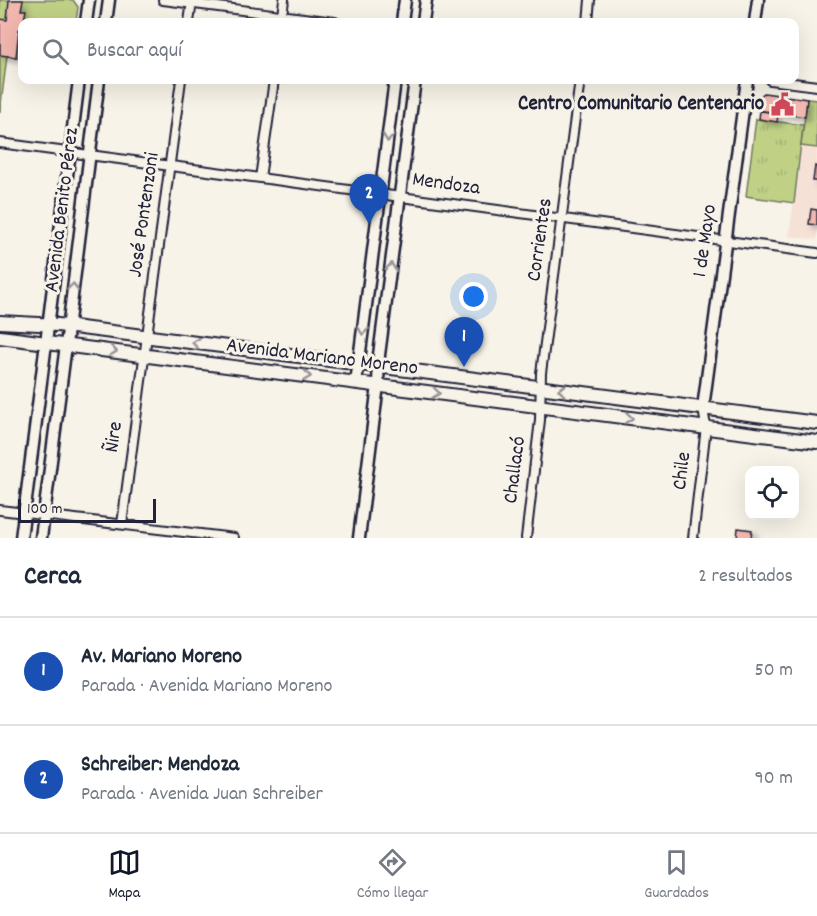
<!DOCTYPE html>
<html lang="es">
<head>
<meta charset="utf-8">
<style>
  :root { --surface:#fff; --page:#f2f2f3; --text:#1f2937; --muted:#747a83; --line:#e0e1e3; --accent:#111827 }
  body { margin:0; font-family:Dekko,sans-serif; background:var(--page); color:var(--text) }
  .controls { position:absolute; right:18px; bottom:18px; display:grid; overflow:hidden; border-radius:12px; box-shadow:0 6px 24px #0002 }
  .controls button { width:54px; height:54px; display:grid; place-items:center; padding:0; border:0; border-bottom:2px solid var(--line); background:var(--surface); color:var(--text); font:30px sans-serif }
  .scale { position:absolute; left:18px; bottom:15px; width:138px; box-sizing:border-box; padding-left:6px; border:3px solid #22223b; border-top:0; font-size:16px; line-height:21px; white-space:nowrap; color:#22223b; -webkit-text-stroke:4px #f7f3e8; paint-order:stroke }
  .you { position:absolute; left:474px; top:297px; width:21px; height:21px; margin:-15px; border:4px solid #fff; border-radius:50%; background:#1a73e8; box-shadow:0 0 0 9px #1a73e833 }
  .badge { display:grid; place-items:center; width:39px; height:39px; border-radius:50%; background:var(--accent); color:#fff; font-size:20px; font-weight:700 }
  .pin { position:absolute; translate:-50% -50px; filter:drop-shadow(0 2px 3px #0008) }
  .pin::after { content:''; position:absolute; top:32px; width:21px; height:18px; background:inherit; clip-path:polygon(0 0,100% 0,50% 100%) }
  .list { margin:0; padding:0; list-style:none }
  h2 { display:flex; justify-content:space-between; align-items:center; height:78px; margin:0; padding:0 24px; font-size:26px }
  h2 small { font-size:20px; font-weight:400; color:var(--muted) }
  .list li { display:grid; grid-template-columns:39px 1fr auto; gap:18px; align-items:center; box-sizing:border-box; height:108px; padding:0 24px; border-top:2px solid var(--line) }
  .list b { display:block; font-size:22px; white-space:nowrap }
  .list p { margin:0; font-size:20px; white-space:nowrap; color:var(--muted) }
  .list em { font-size:20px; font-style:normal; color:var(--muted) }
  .icon { flex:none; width:33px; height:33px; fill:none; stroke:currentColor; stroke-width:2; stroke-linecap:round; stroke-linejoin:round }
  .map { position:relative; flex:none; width:817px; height:538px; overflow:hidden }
  .search { position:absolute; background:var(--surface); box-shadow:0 6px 24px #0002; left:18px; right:18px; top:18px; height:66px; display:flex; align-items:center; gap:15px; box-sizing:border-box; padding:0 21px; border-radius:12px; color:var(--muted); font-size:22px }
  .sheet { height:294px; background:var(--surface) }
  nav { display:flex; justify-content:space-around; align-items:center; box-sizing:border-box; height:84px; border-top:2px solid var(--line); background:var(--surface); font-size:16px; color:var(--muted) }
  nav a { display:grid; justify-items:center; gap:3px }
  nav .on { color:var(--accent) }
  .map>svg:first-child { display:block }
</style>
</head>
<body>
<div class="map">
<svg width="817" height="538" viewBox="0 0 817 538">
  <defs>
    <pattern id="park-tufts" width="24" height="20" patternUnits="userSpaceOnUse" patternTransform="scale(1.5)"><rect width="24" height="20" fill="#c0d186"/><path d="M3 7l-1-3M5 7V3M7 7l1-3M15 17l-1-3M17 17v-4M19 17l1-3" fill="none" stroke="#a5b375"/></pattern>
    <filter id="shadow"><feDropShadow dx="4.5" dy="4.5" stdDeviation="3" flood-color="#0004"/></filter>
  </defs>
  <rect width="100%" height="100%" fill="#f7f3e8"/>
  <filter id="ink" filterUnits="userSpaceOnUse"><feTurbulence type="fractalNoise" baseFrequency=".0167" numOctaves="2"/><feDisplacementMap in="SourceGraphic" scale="12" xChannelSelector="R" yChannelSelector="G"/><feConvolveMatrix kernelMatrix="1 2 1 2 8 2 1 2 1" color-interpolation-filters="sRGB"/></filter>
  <g filter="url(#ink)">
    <path fill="#f6e1d7" d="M 801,146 L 817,148 L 817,240 L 789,236 Z"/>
    <path fill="#c0d186" stroke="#717a60" stroke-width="1.5" d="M 0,0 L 73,0 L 78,7 L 76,22 L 22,22 L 22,58 L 7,56 L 0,112 Z
      M 807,99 L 817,100 L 817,148 L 801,146 Z"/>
    <path fill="url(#park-tufts)" stroke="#717a60" stroke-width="1.5" d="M 756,119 L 803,125 L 794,203 L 746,196 Z"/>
    <path fill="#f2b7af" stroke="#22223b" stroke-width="1.5" filter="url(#shadow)" d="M 9,0 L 23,0 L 21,10 L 26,10 L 22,30 L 19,29 L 16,57 L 0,55 L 0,19 L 7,20 Z
      M 764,93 L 807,99 L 805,117 L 757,110 L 759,97 Z
      M 760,111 L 778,113 L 777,122 L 759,119 Z
      M 815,166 L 817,167 L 817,181 L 813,181 Z
      M 811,209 L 817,210 L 817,225 L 809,224 Z
      M 738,528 L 752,530 L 751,538 L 737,538 Z"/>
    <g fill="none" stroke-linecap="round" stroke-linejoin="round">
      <defs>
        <path id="minor" d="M 163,0 L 335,22
          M 189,22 L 192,1
          M 281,22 L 284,0
          M 588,22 L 590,0
          M 770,80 L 817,86
          M 0,143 L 817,253
          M 260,178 L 274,80
          M 0,510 L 234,538
          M 122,524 L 181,80
          M 526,538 L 540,420 L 541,373 L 580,80
          M 693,538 L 706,427 L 703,408"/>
        <path id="tertiary" d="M 755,22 L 758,0
          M 703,408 L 747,80
          M 21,538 L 46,343
          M 41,538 L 66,345
          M 359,538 L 378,385"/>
        <path id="secondary" d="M 86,22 L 89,0
          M 106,22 L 109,0
          M 402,22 L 405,0
          M 423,22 L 426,0
          M 46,343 L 79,80
          M 66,345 L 99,80
          M 356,383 L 395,80
          M 378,385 L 379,355 L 415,80"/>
        <path id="primary" d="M 0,322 L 58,325 L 817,423
          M 0,337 L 817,442"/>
      </defs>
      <use href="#minor" stroke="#22223b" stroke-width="12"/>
      <use href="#tertiary" stroke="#22223b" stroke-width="15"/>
      <use href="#secondary" stroke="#22223b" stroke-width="15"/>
      <use href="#primary" stroke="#22223b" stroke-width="16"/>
      <use href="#minor" stroke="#f7f3e8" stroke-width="8"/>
      <use href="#tertiary" stroke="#f7f3e8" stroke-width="10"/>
      <use href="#secondary" stroke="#f7f3e8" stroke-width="10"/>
      <use href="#primary" stroke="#f7f3e8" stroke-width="12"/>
    </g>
    <defs><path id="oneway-chevron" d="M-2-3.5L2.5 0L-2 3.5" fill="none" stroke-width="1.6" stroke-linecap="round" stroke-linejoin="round" transform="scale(1.5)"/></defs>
    <g stroke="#97959a">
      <use href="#oneway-chevron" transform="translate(388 138) rotate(97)"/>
      <use href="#oneway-chevron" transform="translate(391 267) rotate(-83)"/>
      <use href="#oneway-chevron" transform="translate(73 287) rotate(-83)"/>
      <use href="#oneway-chevron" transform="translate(363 331) rotate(97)"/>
      <use href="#oneway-chevron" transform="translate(196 343) rotate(-173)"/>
      <use href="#oneway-chevron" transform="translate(113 351) rotate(7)"/>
      <use href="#oneway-chevron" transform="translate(307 376) rotate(7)"/>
      <use href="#oneway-chevron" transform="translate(562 390) rotate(-173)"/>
      <use href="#oneway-chevron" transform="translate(436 393) rotate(7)"/>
      <use href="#oneway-chevron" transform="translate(629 418) rotate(7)"/>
    </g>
  </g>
  <defs>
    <symbol id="civic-bare" viewBox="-9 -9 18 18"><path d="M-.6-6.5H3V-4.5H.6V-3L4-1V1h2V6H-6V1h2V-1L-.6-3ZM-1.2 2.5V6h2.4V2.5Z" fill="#d1495b" stroke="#f7f3e8" stroke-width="2.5" paint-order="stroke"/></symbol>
  </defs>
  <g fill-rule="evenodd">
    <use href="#civic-bare" x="766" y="88" width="33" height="33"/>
  </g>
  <g text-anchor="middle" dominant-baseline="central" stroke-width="6" stroke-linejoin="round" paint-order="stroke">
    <g font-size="21" font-weight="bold" fill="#22223b" stroke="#f7f3e8" text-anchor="end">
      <text x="764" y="105">Centro Comunitario Centenario</text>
    </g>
    <g font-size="21" fill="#22223b" stroke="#f7f3e8">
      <text transform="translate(446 185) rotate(8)">Mendoza</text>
      <text transform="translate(63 210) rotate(-83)">Avenida Benito Pérez</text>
      <text transform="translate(145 215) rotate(-82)">José Pontenzoni</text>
      <text transform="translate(541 240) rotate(-82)">Corrientes</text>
      <text transform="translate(706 241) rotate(-82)">1 de Mayo</text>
      <text transform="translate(322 358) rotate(7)">Avenida Mariano Moreno</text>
      <text transform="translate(115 437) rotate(-82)">Ñire</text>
      <text transform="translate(516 470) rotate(-83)">Challacó</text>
      <text transform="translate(683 471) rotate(-83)">Chile</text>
    </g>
  </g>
</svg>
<div class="controls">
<button><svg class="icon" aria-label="locate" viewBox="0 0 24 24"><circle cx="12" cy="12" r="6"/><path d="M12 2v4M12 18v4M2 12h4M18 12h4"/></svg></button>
</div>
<div class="scale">100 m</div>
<div class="you"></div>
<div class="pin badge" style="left:464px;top:367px;background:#1a4fb4">1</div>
<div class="pin badge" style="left:369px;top:224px;background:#1a4fb4">2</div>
<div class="search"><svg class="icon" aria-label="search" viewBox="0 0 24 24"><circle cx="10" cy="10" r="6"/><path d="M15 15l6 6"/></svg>Buscar aquí</div>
</div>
<section class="sheet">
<h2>Cerca<small>2 resultados</small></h2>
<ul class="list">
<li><span class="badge" style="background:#1a4fb4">1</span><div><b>Av. Mariano Moreno</b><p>Parada · Avenida Mariano Moreno</p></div><em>50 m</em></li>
<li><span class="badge" style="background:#1a4fb4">2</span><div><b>Schreiber: Mendoza</b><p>Parada · Avenida Juan Schreiber</p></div><em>90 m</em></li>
</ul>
</section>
<nav>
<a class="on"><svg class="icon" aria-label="map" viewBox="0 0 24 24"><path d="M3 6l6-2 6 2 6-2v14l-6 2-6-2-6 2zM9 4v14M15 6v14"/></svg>Mapa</a>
<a><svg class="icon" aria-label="directions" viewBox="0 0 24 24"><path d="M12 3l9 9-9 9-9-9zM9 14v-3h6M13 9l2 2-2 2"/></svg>Cómo llegar</a>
<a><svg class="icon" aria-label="saved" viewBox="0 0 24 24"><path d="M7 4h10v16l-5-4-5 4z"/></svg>Guardados</a>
</nav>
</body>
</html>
